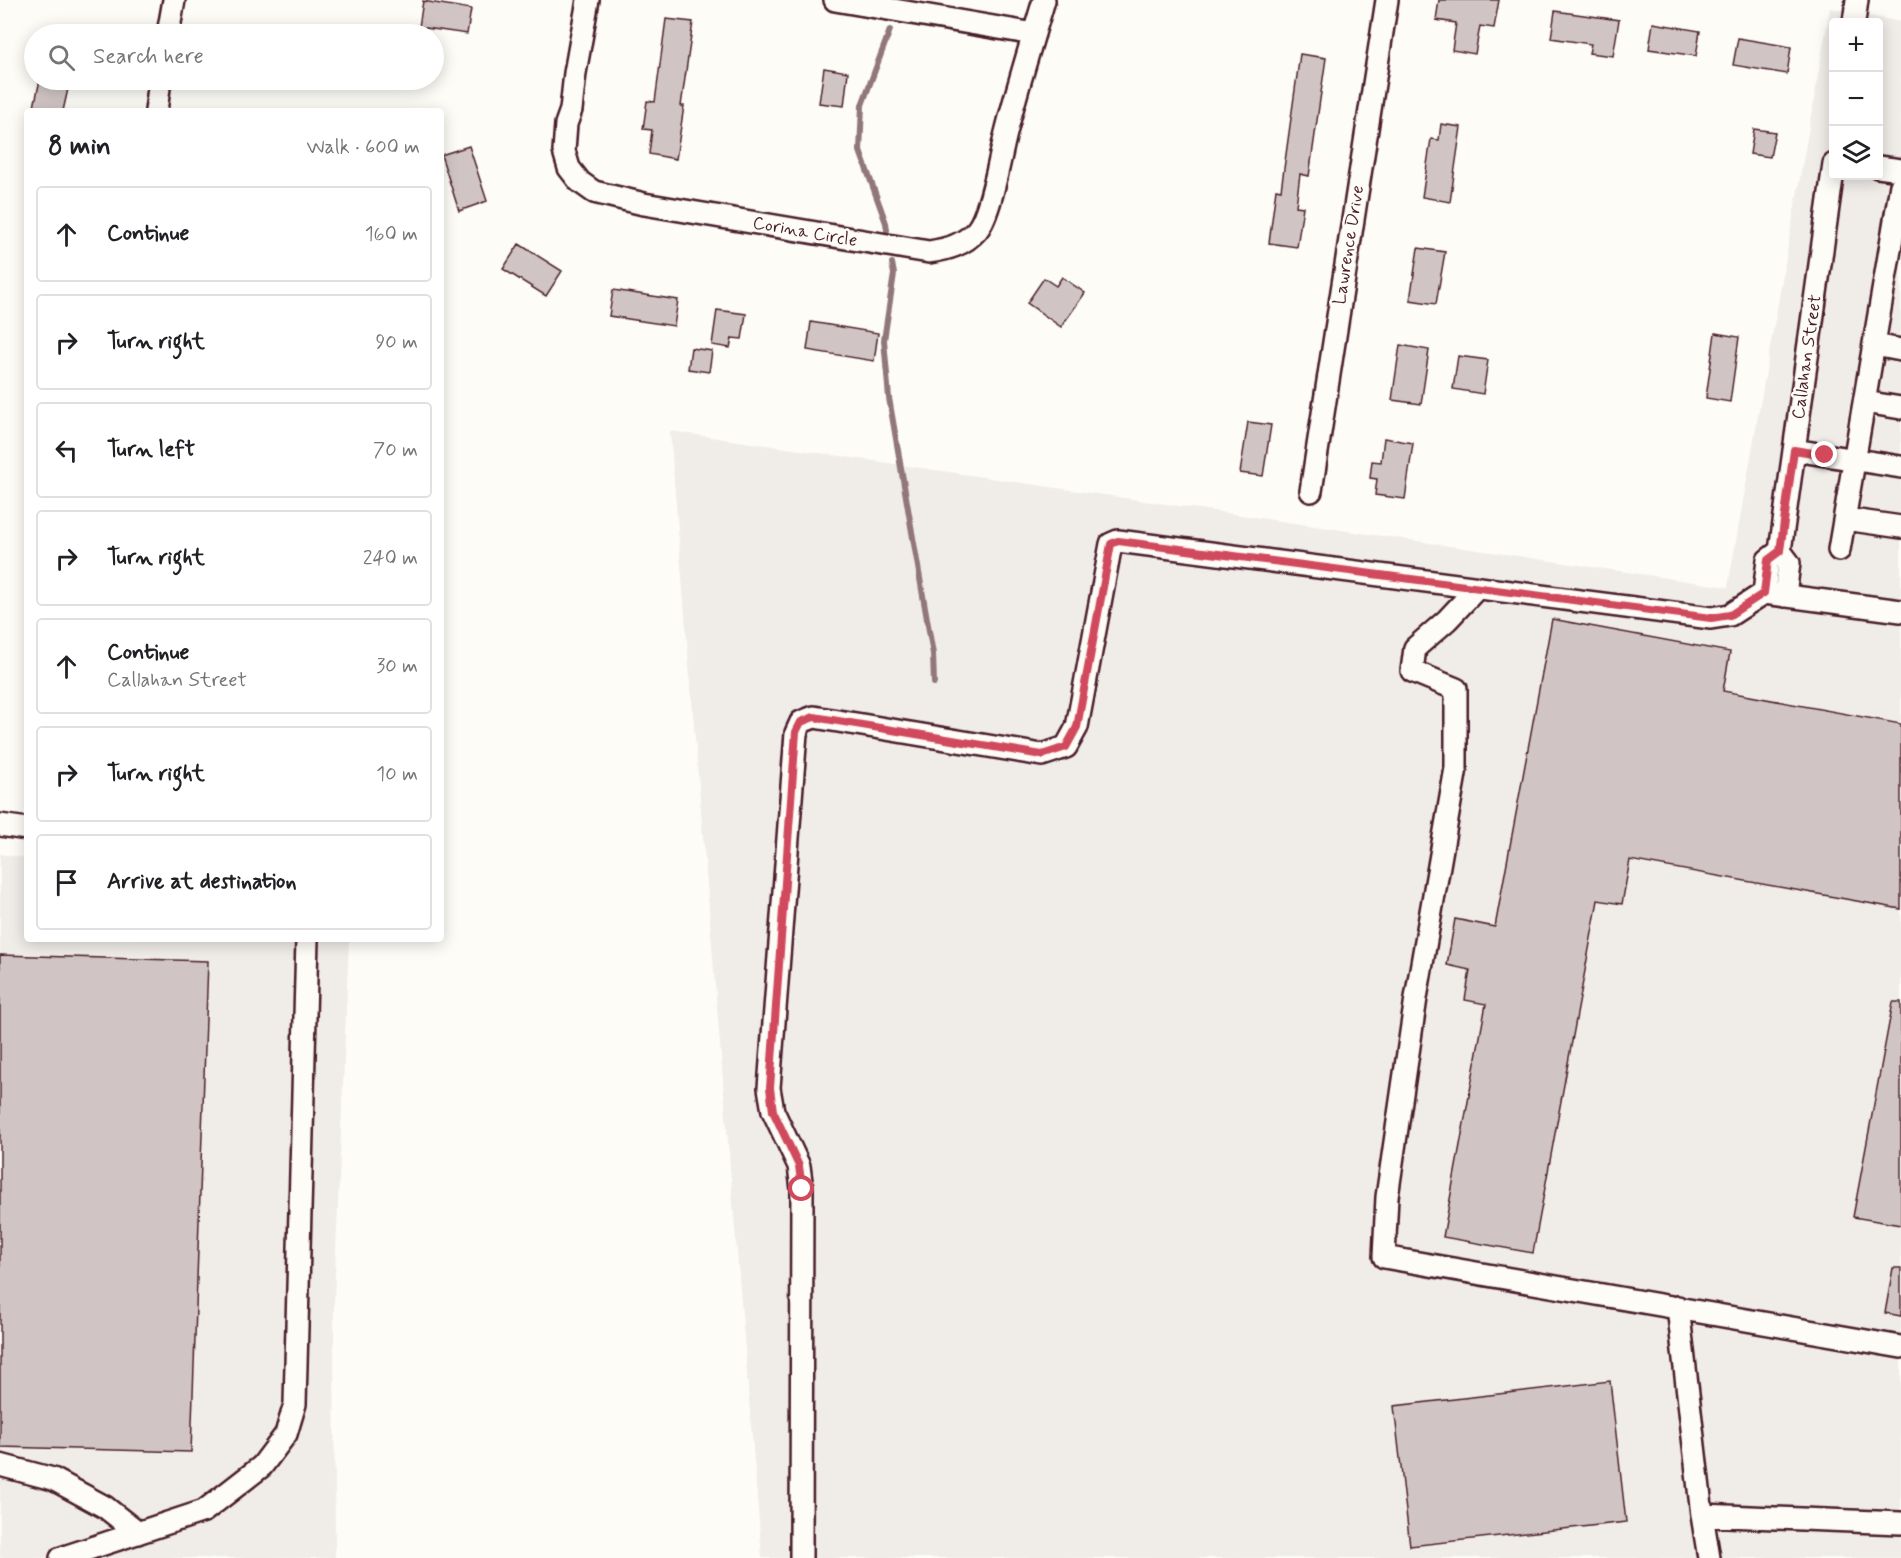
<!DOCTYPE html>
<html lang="en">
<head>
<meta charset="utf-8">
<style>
  :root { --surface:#fff; --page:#f6f6f6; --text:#202124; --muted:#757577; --line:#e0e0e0 }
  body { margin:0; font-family:Mynerve,sans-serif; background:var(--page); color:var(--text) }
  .controls { position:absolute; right:18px; top:18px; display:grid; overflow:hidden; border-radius:6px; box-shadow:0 3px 15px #0003 }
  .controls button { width:54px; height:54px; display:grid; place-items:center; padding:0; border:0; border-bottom:2px solid var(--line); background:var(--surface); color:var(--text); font:30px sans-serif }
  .stop { position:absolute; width:18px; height:18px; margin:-14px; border:4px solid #d1495b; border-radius:50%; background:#fff }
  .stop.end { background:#d1495b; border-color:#fff; box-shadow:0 2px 6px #0008 }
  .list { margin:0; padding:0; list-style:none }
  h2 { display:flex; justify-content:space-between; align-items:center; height:78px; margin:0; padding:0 24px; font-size:26px }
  h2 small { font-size:20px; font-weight:400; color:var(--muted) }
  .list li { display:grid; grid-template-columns:39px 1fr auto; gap:18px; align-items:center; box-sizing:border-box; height:96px; margin:0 12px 12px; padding:0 12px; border:2px solid var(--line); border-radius:6px }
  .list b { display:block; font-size:22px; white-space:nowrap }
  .list p { margin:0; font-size:20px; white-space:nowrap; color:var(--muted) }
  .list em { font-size:20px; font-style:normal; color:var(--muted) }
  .icon { flex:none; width:33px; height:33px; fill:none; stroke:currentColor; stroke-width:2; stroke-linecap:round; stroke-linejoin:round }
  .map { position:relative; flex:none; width:1901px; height:1558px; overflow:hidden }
  .search { position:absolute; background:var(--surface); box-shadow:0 3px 15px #0003; left:24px; top:24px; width:420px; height:66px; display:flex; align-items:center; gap:15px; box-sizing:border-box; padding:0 21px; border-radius:33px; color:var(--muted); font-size:22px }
  .panel { position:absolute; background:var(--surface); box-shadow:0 3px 15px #0003; left:24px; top:108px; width:420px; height:834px; border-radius:6px }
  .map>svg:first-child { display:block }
</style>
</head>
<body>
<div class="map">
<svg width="1901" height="1558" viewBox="0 0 1901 1558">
  <rect width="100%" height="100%" fill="#fdfcf7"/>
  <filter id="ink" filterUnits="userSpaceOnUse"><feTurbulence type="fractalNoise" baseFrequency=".0167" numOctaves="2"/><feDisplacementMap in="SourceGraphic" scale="12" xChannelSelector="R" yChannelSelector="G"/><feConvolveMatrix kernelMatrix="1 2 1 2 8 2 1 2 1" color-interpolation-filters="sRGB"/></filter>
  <g filter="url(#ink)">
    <path fill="#f0ece8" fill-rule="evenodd" d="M 1830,8 L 1901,22 L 1901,1558 L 762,1558 L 670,431 L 1728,587 ZM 1834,22 L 1878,22 L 1878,176 L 1834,176 Z
      M 0,854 L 27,858 L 27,939 L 349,939 L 334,1299 L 335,1558 L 0,1558 Z"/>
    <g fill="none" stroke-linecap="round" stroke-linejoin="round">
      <path stroke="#91777b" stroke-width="6" d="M 887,230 L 886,223 L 860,151 L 862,105 L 890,30
        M 892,263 L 894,274 L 884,340 L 889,398 L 933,654 L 934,683"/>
    </g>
    <path fill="#d0c5c4" stroke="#4a1f2b" stroke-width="1.5" d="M 1439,0 L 1499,0 L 1494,28 L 1480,26 L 1475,54 L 1452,50 L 1456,23 L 1436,20 Z
      M 423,1 L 471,9 L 467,34 L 419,27 Z
      M 1555,11 L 1619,20 L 1613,56 L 1589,53 L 1591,44 L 1551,38 Z
      M 666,19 L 693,22 L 681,106 L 684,106 L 676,159 L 649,154 L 652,130 L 643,129 L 647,101 L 655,102 Z
      M 1653,23 L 1700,31 L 1696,56 L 1649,49 Z
      M 1738,38 L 1791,47 L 1787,74 L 1733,65 Z
      M 1300,54 L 1326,58 L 1309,176 L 1300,174 L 1296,206 L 1303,207 L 1297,247 L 1269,243 L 1276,189 L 1281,190 Z
      M 824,68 L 848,72 L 844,106 L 819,103 Z
      M 40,80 L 70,80 L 63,111 L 33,111 Z
      M 1441,124 L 1461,127 L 1450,202 L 1422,197 L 1431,139 L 1439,140 Z
      M 1754,129 L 1775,132 L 1770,157 L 1750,154 Z
      M 469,146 L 487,201 L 459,211 L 441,155 Z
      M 519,244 L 562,271 L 546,296 L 503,269 Z
      M 1418,248 L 1445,252 L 1436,304 L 1410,300 Z
      M 1062,277 L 1085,293 L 1061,327 L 1027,303 L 1044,278 L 1056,286 Z
      M 613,290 L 678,300 L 674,326 L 609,316 Z
      M 717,310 L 746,314 L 742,339 L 732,338 L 730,348 L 712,345 Z
      M 811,322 L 878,333 L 874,361 L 807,350 Z
      M 1715,333 L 1739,337 L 1730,402 L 1706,398 Z
      M 1400,345 L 1429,350 L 1421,404 L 1392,400 Z
      M 691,348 L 712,351 L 709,372 L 688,369 Z
      M 1458,356 L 1488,360 L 1483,394 L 1453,389 Z
      M 1248,422 L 1271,425 L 1263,476 L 1240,473 Z
      M 1384,438 L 1413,443 L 1405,499 L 1375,495 L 1377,479 L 1370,478 L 1372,461 L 1381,462 Z
      M 1552,619 L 1730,652 L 1723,691 L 1901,724 L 1901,909 L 1630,860 L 1622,904 L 1598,900 L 1533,1253 L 1443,1237 L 1486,1004 L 1465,1000 L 1470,970 L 1447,965 L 1455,919 L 1495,927 Z
      M 0,955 L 208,961 L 191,1452 L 0,1447 Z
      M 1893,1002 L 1901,1002 L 1901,1225 L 1853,1217 Z
      M 1893,1268 L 1901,1268 L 1901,1316 L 1885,1313 Z
      M 1610,1381 L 1626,1522 L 1410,1546 L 1394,1406 Z"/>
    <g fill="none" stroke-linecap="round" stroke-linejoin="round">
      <defs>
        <path id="minor" d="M 588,0 L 575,73 L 571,110 L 566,124 L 564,151 L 569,168 L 580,182 L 594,192 L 644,204 L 929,252 C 948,249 964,245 977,230 C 991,213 1000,156 1006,133 C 1017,88 1031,44 1044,0
          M 835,0 L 1034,34
          M 1854,22 L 1857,0
          M 168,34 L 174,0
          M 156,111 L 160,80
          M 1878,167 L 1901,170
          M 1875,345 L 1901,350
          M 1865,402 L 1901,408
          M 1794,450 L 1901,467
          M 1311,491 L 1387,0
          M 1845,519 L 1901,527
          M 1839,550 L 1901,185
          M 1780,551 L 1834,164
          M 1780,551 L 1789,563 L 1785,596
          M 1477,588 L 1447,620 L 1415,648 L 1412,671 L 1456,689 L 1456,768 L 1416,998 L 1387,1197 L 1384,1257 L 1901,1347
          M 1764,593 L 1768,560 L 1780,551
          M 0,825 L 27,829
          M 1678,1307 L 1702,1515 L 1709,1558
          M 0,1465 L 53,1479 L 105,1507 L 138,1533
          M 1702,1515 L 1901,1523
          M 61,1558 L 204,1511 L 262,1466 L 286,1434 L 295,1404 L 307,939
          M 801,1558 L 802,1189 L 799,1166 L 773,1111 L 769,1088 L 796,733 L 801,722 L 814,717 L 1042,755 L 1066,747 L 1077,727 L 1111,544 L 1118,541 L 1711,618 L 1730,615 L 1764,593 L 1901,611"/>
      </defs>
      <use href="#minor" stroke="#4a1f2b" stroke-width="26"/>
      <use href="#minor" stroke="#fdfcf7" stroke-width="21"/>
    </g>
  </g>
  <g fill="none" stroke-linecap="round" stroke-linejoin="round" filter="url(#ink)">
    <path stroke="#d1495b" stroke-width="8" d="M 802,1189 L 799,1166 L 773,1111 L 770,1088 L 796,732 L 801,722 L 814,717 L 1042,755 L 1066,747 L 1077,727 L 1111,544 L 1118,541 L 1711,618 L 1730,615 L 1764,593 L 1768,560 L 1780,551 L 1794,450 L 1825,455"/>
  </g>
  <g text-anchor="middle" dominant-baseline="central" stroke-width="5" stroke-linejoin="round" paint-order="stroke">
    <g font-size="18" fill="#4a1f2b" stroke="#fdfcf7">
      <text transform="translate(805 232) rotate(10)">Corina Circle</text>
      <text transform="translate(1349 245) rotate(-81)">Lawrence Drive</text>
      <text transform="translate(1807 357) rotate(-82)">Callahan Street</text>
    </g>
  </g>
</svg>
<div class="controls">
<button>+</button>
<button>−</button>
<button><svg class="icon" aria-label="layers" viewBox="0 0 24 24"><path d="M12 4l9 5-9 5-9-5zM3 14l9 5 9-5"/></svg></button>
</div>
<div class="stop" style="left:802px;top:1189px"></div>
<div class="stop end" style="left:1825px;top:455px"></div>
<div class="search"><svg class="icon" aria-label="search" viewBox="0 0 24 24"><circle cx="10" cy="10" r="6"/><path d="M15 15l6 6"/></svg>Search here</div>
<section class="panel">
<h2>8 min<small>Walk · 600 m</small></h2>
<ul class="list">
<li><svg class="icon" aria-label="ahead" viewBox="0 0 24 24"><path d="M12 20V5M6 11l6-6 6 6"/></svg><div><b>Continue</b></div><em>160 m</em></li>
<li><svg class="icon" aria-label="right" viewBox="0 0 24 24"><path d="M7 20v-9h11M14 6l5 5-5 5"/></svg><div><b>Turn right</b></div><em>90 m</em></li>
<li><svg class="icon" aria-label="left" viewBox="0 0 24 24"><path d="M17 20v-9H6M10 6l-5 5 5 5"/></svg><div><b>Turn left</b></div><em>70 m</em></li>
<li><svg class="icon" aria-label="right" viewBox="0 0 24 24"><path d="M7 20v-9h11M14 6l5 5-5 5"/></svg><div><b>Turn right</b></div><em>240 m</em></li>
<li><svg class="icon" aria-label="ahead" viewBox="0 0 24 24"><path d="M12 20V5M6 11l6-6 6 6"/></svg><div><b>Continue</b><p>Callahan Street</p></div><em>30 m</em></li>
<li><svg class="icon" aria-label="right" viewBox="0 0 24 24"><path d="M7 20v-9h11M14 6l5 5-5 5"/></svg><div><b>Turn right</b></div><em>10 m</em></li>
<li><svg class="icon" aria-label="arrive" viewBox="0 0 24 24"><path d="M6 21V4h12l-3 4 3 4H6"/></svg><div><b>Arrive at destination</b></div></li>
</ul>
</section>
</div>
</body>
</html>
